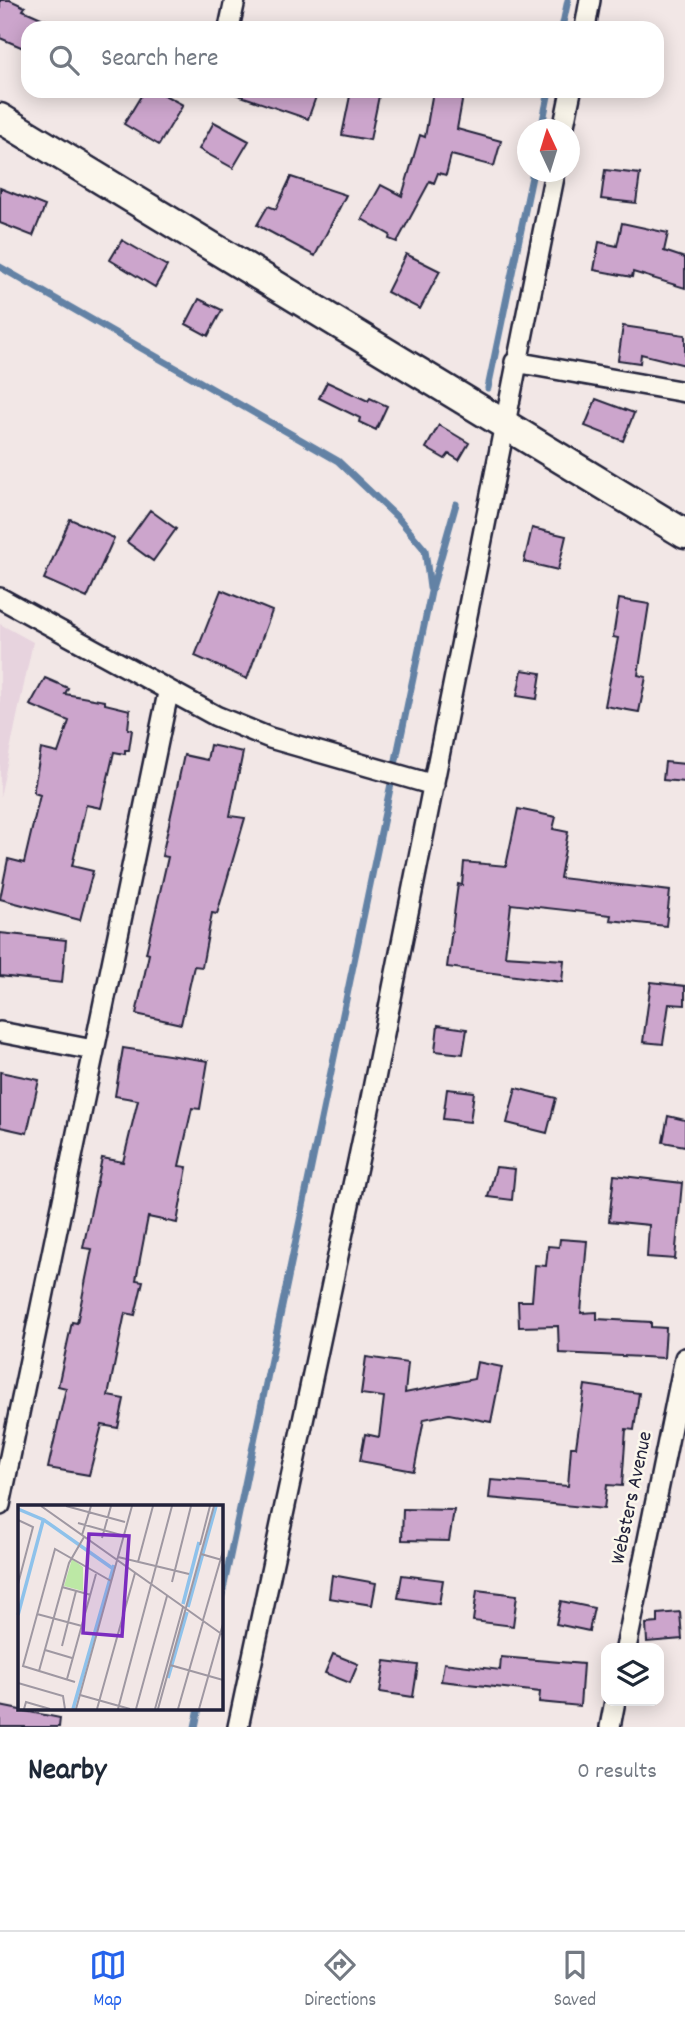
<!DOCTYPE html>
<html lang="en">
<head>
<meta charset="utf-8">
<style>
  :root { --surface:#fff; --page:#f2f2f3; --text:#1f2937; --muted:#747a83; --line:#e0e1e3; --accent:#2563eb }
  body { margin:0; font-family:Dekko,sans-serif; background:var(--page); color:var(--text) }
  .controls { position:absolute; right:21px; bottom:21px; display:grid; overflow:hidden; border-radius:14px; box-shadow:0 4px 18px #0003 }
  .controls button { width:63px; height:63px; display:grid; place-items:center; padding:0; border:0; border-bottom:2px solid var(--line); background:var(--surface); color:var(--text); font:35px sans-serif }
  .compass { position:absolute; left:517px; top:119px; width:63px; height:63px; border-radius:50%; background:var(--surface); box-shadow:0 4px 18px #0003; rotate:356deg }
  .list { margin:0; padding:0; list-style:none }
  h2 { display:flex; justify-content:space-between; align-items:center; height:91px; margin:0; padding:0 28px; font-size:30px }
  h2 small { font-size:23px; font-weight:400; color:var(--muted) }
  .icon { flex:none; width:38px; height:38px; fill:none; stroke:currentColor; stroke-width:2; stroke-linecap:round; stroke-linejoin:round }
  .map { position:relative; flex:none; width:685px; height:1727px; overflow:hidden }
  .search { position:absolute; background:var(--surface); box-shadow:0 4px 18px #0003; left:21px; right:21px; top:21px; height:77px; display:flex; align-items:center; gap:18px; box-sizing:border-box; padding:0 24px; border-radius:21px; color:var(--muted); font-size:26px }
  .sheet { height:203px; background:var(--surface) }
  nav { display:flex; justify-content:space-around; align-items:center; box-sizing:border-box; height:98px; border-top:2px solid var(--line); background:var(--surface); font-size:19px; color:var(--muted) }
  nav a { display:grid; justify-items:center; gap:4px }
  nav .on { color:var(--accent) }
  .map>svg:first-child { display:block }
</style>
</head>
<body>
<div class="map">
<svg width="685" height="1727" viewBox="0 0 685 1727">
  <rect width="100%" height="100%" fill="#f2e7e6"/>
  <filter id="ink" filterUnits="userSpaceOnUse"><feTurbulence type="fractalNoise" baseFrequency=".0143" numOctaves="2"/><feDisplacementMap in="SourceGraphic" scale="14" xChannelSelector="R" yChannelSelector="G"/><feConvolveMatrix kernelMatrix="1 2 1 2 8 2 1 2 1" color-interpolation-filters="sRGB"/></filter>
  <g filter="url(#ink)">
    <path fill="#e7d3de" d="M 0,624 L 33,642 L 0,797 Z"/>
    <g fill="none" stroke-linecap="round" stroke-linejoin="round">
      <path stroke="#6382a5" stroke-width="7" d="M 562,28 L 568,0
        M 541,130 L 549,91
        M 0,267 L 338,461 L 399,519 L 425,550 L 430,588
        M 488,388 L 533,172
        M 220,1604 L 431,592 L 456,504
        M 195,1727 L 199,1708"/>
    </g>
    <path fill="#cca5cc" stroke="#22223b" stroke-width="2" d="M 0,0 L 10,0 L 25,7 L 23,10 L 64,28 L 28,28 L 28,50 L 0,38 Z
      M 144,91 L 157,91 L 183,105 L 159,145 L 124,124 Z
      M 235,91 L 318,91 L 308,119 L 235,94 Z
      M 351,91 L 380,91 L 370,140 L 342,135 Z
      M 433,91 L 463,96 L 457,129 L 501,141 L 494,166 L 451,155 L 446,175 L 438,173 L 434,183 L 430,181 L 397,242 L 389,239 L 390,235 L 362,219 L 381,185 L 402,196 L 420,135 L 425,137 Z
      M 214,122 L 249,141 L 233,168 L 199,149 Z
      M 605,170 L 640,174 L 636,203 L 601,199 Z
      M 291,177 L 346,195 L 315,256 L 257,225 L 268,206 L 276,209 Z
      M 0,188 L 45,206 L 33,236 L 0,223 Z
      M 622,223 L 668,233 L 664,251 L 685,258 L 685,288 L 633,272 L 632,277 L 594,270 L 599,242 L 617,246 Z
      M 122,240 L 167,266 L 155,287 L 110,260 Z
      M 406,254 L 440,271 L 420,309 L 387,292 Z
      M 199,299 L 222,310 L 208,336 L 186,324 Z
      M 623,326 L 685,335 L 685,365 L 641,354 L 640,363 L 618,360 Z
      M 327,382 L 368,401 L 370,398 L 387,406 L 376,430 L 359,422 L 360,418 L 319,398 Z
      M 596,399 L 634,413 L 623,441 L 585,426 Z
      M 439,425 L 469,443 L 459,460 L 449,454 L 445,459 L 426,448 Z
      M 150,510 L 176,529 L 153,561 L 127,542 Z
      M 70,519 L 114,538 L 87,598 L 44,579 Z
      M 532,528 L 566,536 L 558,570 L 524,562 Z
      M 221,590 L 272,611 L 247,679 L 195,656 Z
      M 619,599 L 649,604 L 638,675 L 646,677 L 639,712 L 605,706 L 618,638 L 613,637 Z
      M 522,670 L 541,673 L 537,699 L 517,696 Z
      M 45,678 L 68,688 L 65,694 L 105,701 L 105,704 L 130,710 L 128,729 L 132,730 L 129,750 L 125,750 L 125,754 L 114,752 L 101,808 L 86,805 L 72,866 L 93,871 L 80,920 L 0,899 L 8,859 L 24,863 L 40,795 L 34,793 L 34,788 L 41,749 L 58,753 L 69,721 L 30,705 Z
      M 210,745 L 243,752 L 230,816 L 245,818 L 217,914 L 212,913 L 202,967 L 194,966 L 181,1024 L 136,1014 L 149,954 L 146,953 L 168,857 L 162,856 L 184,755 L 207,760 Z
      M 665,762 L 685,764 L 685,782 L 663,780 Z
      M 518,809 L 556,817 L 553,829 L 568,832 L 560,878 L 670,891 L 666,926 L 610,920 L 611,915 L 511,904 L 505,956 L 564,960 L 562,982 L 447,967 L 458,884 L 462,885 L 464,862 L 506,866 Z
      M 0,933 L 66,940 L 62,983 L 0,976 Z
      M 651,982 L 685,986 L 685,1005 L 669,1004 L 663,1044 L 643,1042 Z
      M 438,1025 L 467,1029 L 463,1054 L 435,1051 Z
      M 123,1048 L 208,1061 L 200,1109 L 192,1108 L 179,1166 L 187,1167 L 177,1223 L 148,1217 L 136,1280 L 143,1281 L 135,1315 L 125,1313 L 108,1396 L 124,1399 L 118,1428 L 102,1425 L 89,1475 L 48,1468 L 66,1388 L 58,1386 L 72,1322 L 77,1323 L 92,1249 L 83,1248 L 102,1158 L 123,1162 L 138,1100 L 115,1096 Z
      M 0,1072 L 39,1080 L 27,1133 L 0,1127 Z
      M 516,1088 L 556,1098 L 547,1133 L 507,1123 Z
      M 447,1089 L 474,1092 L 470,1122 L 443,1119 Z
      M 668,1116 L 685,1120 L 685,1146 L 663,1142 Z
      M 496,1167 L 515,1169 L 512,1200 L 488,1197 Z
      M 614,1175 L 682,1183 L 675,1259 L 647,1257 L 649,1225 L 609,1221 Z
      M 560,1239 L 587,1241 L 581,1313 L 597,1312 L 597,1319 L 651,1322 L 651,1327 L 666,1328 L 664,1358 L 559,1353 L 558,1326 L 519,1327 L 518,1301 L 532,1301 L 535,1265 L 546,1266 L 548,1246 L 559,1247 Z
      M 366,1357 L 408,1363 L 405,1393 L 474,1379 L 477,1362 L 502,1367 L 491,1422 L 449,1414 L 424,1419 L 414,1471 L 360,1461 L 365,1434 L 379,1437 L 384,1397 L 361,1394 Z
      M 585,1385 L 639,1393 L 634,1430 L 626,1429 L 622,1486 L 607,1485 L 604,1509 L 489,1498 L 491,1480 L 568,1486 L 571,1447 L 576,1447 Z
      M 403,1509 L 454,1510 L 449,1541 L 402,1540 Z
      M 332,1575 L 376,1583 L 372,1605 L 329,1598 Z
      M 402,1575 L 443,1580 L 439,1604 L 398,1598 Z
      M 477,1590 L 517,1595 L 513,1626 L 473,1621 Z
      M 561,1601 L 594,1608 L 589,1631 L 556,1624 Z
      M 680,1612 L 682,1639 L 647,1642 L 646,1624 L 658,1623 L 658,1614 Z
      M 333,1654 L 358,1664 L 350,1683 L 325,1673 Z
      M 501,1657 L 583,1664 L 580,1706 L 539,1702 L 540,1692 L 441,1681 L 444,1663 L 500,1670 Z
      M 385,1661 L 418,1665 L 413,1697 L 380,1692 Z
      M 0,1706 L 60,1718 L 59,1727 L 0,1727 Z"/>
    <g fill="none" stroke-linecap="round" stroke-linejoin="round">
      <defs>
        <path id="street" d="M 229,28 L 235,0
          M 585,28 L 590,0
          M 563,130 L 571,91
          M 515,362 L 685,392
          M 0,598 L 216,716 L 270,738 L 434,785
          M 0,1032 L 93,1050
          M 0,1505 L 168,693
          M 626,1648 L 685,1358
          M 238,1727 L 366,1124 L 555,172
          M 610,1727 L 615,1701"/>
        <path id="secondary" d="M 0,118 L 685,534"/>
      </defs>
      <use href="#street" stroke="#22223b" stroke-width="24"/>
      <use href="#secondary" stroke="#22223b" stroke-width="33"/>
      <use href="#street" stroke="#fbf7ec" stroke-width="19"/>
      <use href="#secondary" stroke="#fbf7ec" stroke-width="28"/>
    </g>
  </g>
  <g text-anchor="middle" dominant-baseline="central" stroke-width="5" stroke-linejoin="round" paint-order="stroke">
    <g font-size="21" fill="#22223b" stroke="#fbf7ec">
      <text transform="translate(633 1498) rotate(-78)">Websters Avenue</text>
    </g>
  </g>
  <g transform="translate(18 1505)">
    <rect width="205" height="205" fill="#f2e7e6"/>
    <path d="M 54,54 L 65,62 L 65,86 L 46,81 Z" fill="#bce8a5"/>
    <path fill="none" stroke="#8ec2eb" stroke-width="3.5" d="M 0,4 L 26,15 L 94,63M 165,99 L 181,37M 170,102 L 198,1M 0,110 L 25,16M 150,173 L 169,107M 55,204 L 96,60"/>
    <path fill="none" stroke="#9f98a2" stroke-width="2" d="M 23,1 L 205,130M 48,1 L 107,17M 0,15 L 15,22 L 0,79M 60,18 L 103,30M 64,30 L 73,1M 84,33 L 93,1M 182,40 L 192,1M 183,49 L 204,55M 100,52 L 171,69M 120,57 L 135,1M 154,77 L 173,1M 44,82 L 73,90M 19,109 L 64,121M 185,115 L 205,46M 44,141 L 58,86M 27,145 L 54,153M 152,160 L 205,175M 21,166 L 51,58 L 66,32M 49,174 L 78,69M 57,177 L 5,161 L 37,44 L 93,76M 0,178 L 45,191 L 47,204M 62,190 L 112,204M 6,204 L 8,197 L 32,204M 58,204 L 114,1M 79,204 L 117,68M 100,204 L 154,1M 118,204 L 149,91M 137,204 L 165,102M 140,204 L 196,1M 160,204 L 185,117M 181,204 L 205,119"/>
    <path fill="#7b2cbf" fill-opacity="0.15" stroke="#7b2cbf" stroke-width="3.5" d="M 71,29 L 111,31 L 104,131 L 65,128 Z"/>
    <rect width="205" height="205" fill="none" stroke="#22223b" stroke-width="3.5"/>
  </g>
</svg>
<div class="controls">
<button><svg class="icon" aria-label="layers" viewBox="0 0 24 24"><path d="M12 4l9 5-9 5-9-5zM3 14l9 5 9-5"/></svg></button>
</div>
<svg class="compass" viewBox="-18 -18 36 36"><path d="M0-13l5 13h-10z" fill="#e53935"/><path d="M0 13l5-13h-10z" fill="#747a83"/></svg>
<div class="search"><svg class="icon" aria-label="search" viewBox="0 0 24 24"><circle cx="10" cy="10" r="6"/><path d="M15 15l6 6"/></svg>Search here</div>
</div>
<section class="sheet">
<h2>Nearby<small>0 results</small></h2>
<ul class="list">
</ul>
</section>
<nav>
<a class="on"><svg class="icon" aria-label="map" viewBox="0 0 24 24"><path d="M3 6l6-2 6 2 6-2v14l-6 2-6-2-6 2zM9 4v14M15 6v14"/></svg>Map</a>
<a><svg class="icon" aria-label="directions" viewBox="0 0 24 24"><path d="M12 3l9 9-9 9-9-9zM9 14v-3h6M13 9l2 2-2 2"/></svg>Directions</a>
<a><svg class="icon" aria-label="saved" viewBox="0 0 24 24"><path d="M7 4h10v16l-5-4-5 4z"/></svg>Saved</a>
</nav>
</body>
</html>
